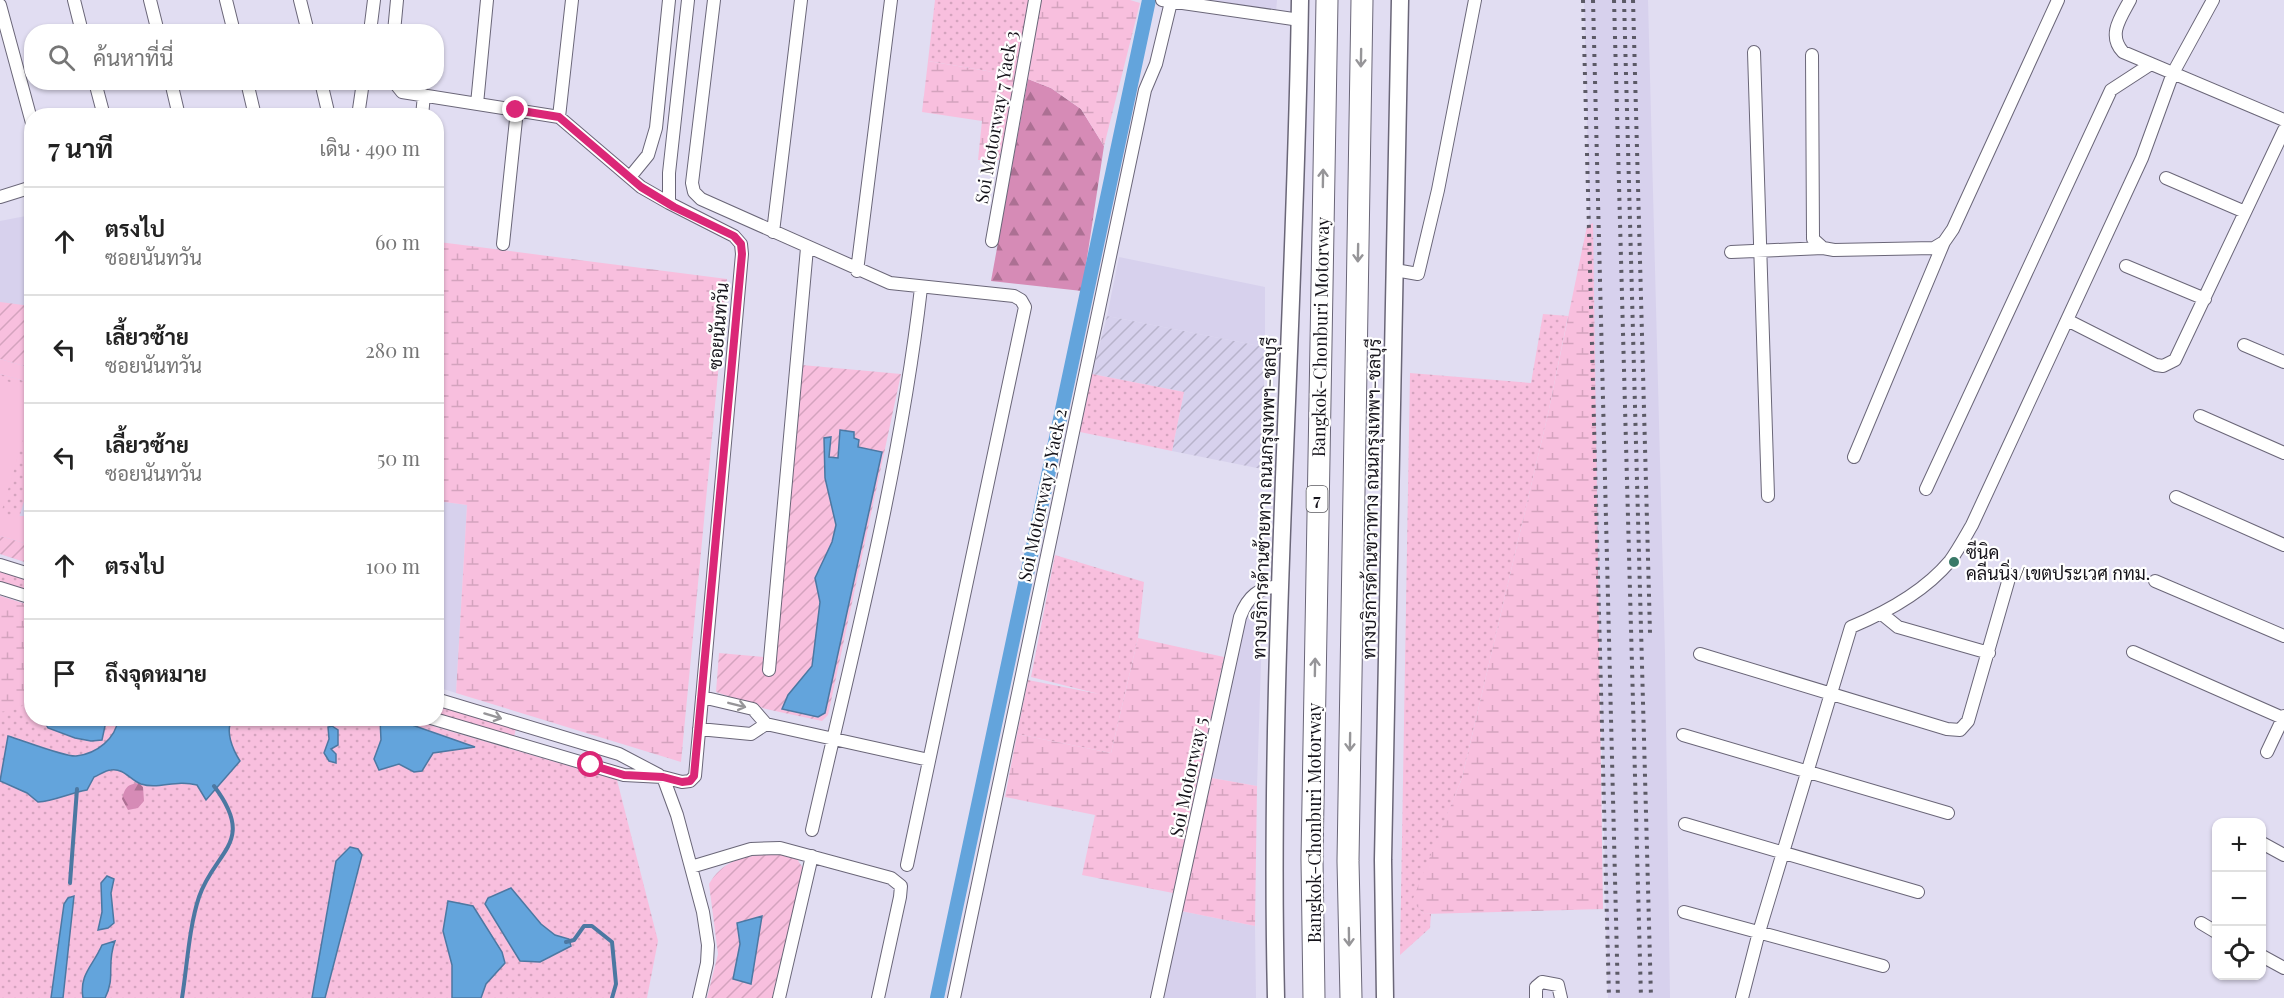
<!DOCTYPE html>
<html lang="th">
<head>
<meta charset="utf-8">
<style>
  :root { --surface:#fff; --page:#f2f2f2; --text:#222; --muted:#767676; --line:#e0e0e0 }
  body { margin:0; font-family:"Playfair Display",Sarabun,serif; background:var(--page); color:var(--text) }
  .controls { position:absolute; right:18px; bottom:18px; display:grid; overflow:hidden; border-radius:12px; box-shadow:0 2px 4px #0004 }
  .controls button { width:54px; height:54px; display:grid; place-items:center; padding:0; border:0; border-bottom:2px solid var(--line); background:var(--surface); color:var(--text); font:30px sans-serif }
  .stop { position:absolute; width:18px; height:18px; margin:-14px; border:4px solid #db2777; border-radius:50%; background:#fff }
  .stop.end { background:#db2777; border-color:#fff; box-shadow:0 2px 6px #0008 }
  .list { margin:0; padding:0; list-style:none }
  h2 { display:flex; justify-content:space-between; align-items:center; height:78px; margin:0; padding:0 24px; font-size:26px }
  h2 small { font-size:20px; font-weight:400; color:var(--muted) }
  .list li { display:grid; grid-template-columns:39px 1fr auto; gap:18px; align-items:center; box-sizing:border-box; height:108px; padding:0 24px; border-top:2px solid var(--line) }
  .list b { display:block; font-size:22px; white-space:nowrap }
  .list p { margin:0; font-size:20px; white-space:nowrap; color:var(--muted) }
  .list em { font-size:20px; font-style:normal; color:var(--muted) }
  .icon { flex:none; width:33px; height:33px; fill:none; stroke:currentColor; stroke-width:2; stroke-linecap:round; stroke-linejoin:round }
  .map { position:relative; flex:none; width:2284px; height:998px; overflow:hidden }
  .search { position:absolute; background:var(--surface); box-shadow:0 2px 4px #0004; left:24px; top:24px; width:420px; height:66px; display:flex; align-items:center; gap:15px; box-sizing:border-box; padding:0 21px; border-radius:24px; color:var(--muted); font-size:22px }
  .panel { position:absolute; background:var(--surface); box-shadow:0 2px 4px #0004; left:24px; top:108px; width:420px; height:618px; border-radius:24px }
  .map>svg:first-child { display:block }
</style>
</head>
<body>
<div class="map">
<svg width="2284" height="998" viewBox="0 0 2284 998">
  <defs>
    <pattern id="industrial-furrows" width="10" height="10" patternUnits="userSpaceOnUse" patternTransform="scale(1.5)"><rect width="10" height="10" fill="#d7d1ed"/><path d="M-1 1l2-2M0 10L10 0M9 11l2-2" fill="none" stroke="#b8b3cb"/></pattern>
    <pattern id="grass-dots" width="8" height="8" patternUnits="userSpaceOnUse" patternTransform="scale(1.5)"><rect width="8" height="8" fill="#f8bfde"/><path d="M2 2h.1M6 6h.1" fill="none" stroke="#d4a3be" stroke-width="1.8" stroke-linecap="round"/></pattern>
    <pattern id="forest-firs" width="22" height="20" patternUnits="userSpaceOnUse" patternTransform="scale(1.5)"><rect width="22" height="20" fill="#d68bb6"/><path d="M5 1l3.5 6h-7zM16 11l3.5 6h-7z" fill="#ac7093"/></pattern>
    <pattern id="wetland-marsh" width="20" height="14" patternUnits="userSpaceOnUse" patternTransform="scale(1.5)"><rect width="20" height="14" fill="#f8bfde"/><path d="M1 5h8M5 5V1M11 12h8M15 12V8" fill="none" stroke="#d4a3be"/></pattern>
    <pattern id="garden-furrows" width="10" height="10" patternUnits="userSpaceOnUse" patternTransform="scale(1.5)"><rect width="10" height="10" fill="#f8bfde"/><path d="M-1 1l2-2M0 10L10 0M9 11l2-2" fill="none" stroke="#d4a3be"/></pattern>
  </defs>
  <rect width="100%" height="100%" fill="#e1ddf2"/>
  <path fill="#d7d1ed" d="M 1200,0 L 1277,0 L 1276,12 Z
    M 1584,0 L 1648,0 L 1665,653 L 1670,998 L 1608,998 Z
    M 31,215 L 31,564 L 0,554 L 0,221 Z
    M 1119,257 L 1265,287 L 1265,347 L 1107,316 Z
    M 437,501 L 467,505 L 456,693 L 437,687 Z
    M 1256,602 L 1263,602 L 1257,786 L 1212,778 L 1246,612 Z
    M 1181,911 L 1255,926 L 1256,998 L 1163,998 Z"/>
  <path fill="url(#industrial-furrows)" d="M 1107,316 L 1265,347 L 1262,469 L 1172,451 L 1184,392 L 1092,374 Z"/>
  <path fill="url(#grass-dots)" d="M 935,0 L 1030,0 L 1017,76 L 928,61 Z
    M 1543,314 L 1568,316 L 1548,414 L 1462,778 L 1413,901 L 1424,914 L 1431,914 L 1430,928 L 1400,955 L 1410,373 L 1531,383 Z
    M 0,374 L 31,383 L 31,478 L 19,518 L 0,516 Z
    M 1092,374 L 1184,392 L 1172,451 L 1080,432 Z
    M 1055,555 L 1144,582 L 1138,638 L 1111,753 L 1017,734 L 1028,680 L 1099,694 L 1031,677 Z
    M 0,571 L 31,581 L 31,592 L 0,582 Z
    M 0,596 L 31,606 L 32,718 L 408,719 L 617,780 L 658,941 L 647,998 L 0,998 Z
    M 436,704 L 516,728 L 514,737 L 437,714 Z"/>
  <path fill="url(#forest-firs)" d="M 1028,79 L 1051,88 L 1081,109 L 1104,146 L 1082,291 L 991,281 Z
    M 139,783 L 143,787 L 144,801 L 138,808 L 128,810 L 122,799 C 125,788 127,784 139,783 Z"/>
  <path fill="url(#wetland-marsh)" d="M 1041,0 L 1130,0 L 1140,3 L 1104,146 L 1081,109 L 1051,88 L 1028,79 Z
    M 928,61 L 1017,76 L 999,160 L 978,160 L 982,121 L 922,112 Z
    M 1593,223 L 1603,909 L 1424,914 L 1412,901 L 1462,778 L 1548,414 L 1587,226 Z
    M 439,242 L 727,279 L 681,762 L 456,693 L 467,505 L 437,501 Z
    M 0,596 L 32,606 L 31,697 L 18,709 L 0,712 Z
    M 1138,638 L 1224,657 L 1173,893 L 1082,875 L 1095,815 L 1005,797 L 1017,734 L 1111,753 Z
    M 1212,778 L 1257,786 L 1255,926 L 1181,911 Z"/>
  <path fill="url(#garden-furrows)" d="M 0,302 L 31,306 L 31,368 L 0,359 Z
    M 802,365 L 901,374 L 828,715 L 822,721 L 766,709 L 716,692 L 719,653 L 774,658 Z
    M 0,536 L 31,545 L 31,564 L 0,554 Z
    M 776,854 L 795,856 L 803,868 L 772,998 L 707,998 L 718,954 L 709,884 C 724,858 748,855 776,854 Z"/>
  <path fill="#f8bfde" d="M 0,359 L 31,368 L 31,383 L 0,374 Z
    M 0,379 L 32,389 L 31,412 L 2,510 L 0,509 Z
    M 0,516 L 31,516 L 31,545 L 0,536 Z"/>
  <path fill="#63a4dc" stroke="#4c78a2" stroke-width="1.5" d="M 840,430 L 854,432 L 854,438 L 859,440 L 858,447 L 882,452 L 825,713 L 818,717 L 782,709 L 788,695 L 812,666 L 820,602 L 815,578 L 832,542 L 836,525 L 825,478 L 824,438 L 831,437 L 829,457 L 838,458 Z
    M 43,719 L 99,719 L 105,726 L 102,740 L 91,741 L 75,738 L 48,728 Z
    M 118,719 L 233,719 C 224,730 233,750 240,761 L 206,800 L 197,785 C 175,779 159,790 141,784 C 130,780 124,768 111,770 C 106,770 99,775 94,777 L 87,790 C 70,793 54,801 38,802 L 27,793 L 0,781 L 8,736 C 22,740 65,757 76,756 C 97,754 116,738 118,719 Z
    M 380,719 L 395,719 L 475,747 L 433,753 L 422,771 L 414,772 L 399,764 L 379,770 L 374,759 L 381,740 Z
    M 332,726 L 338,730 L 338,745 L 331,749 L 336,754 L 336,763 L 329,761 L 324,753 L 329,739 L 328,727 Z
    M 350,847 L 358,849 L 362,855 L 325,998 L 312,998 L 336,861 Z
    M 107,876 L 114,879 L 111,893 L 114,923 L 108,928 L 98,930 L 102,912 L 101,883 Z
    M 511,888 L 541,924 L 555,935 L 569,939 L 571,946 L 540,962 L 520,961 L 485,904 L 488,898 Z
    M 74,896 L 63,998 L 51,998 L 64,904 L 68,898 Z
    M 448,901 L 473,906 L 502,952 L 505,963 L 486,984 L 481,998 L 452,998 L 452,965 L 443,931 Z
    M 762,916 L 751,984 L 733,979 L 740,944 L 737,923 Z
    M 115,941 C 106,965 116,977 105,998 L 83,998 C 79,974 93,966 102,945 Z"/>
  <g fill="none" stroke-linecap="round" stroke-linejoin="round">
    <path stroke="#4c78a2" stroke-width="4" d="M 70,883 L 77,789
      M 566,942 L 574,940 L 584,926 L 592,926 L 612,942 L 616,984 L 612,998
      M 182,998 C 187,967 189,927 199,897 C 215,850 257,843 214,786"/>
    <path stroke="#63a4dc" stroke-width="14" d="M 937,998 L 1149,0"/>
    <defs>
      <path id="minor" d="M 74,0 L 82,32
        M 150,0 L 158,32
        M 226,0 L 234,32
        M 300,0 L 308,32
        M 714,0 L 692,183 L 694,192 L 701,199 L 890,283 L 1014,296 L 1021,300 L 1025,307 L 907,865
        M 1162,0 L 1300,20
        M 2130,0 C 2121,17 2107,35 2123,52 L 2284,120
        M 0,5 L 32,123
        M 370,32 L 374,0
        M 394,32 L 397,0
        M 1754,52 L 1768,496
        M 1812,55 L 1813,239 L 1823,248 L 1834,250 L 1934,248 L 1944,242 L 1953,229 L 2058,0
        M 95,82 L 104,116
        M 171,82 L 179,116
        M 247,82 L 255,116
        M 321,82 L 329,116
        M 394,82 L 402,92 L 559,117 L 641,187 L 669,203
        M 477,104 L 487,0
        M 358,116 L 363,82
        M 422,116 L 424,95
        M 559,117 L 572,0
        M 630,177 L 648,155 L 656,128 L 669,0
        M 2166,178 L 2245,212
        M 0,197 L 32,187
        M 773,232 L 801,0
        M 992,241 L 1035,0
        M 503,244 L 517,110
        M 1731,252 L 1823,248
        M 2126,266 L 2205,299
        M 1395,270 L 1418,274 L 1438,190 L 1475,0
        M 857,271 L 891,0
        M 2067,320 L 2156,365 L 2163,366 L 2175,360 L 2284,130
        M 2244,345 L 2284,362
        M 2200,416 L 2284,453
        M 1854,457 L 1944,242
        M 1926,489 L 2111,90 L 2151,64
        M 2176,497 L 2284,545
        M 0,565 L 32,575
        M 2155,581 L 2284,636
        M 0,588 L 32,598
        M 1882,614 L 1898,627 L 1989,653
        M 2133,652 L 2283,718
        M 1700,654 L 1947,729 L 1960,730 L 1968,721 L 2010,575
        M 769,670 L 807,248
        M 702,697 L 753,709 L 766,724 L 929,760
        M 436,699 L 619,754 L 659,775
        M 431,718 L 624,775 L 663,777 L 682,782 L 690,781 L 695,776 L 742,254 L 741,244 L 734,236 L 669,203 L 669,173 L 688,0
        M 699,729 L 751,734 L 766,724
        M 1683,735 L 1948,813
        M 2267,752 L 2284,716
        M 663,777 L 677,815 L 703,912 L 708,945 L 707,963 L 699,998
        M 1685,824 L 1918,892
        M 812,830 C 853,650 900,471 921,288
        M 2262,843 L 2284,855
        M 691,867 L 751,849 L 780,848 L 891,878 L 901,886 L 900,897 L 878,998
        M 1684,912 L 1883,966
        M 2201,923 L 2216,932
        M 2262,956 L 2284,968
        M 779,998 L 812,856
        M 954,998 L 1145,90 L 1156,64 L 1171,2
        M 1157,998 L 1240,617 C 1248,596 1258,588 1280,586
        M 1536,998 L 1536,987 L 1542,982 L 1558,985 L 1561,998
        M 1742,998 L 1759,932 L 1851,627 C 1887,612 1924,592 1950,561 C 1958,550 1965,537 1972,525 L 2142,158 L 2173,73 L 2213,0"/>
      <path id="secondary" d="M 1276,998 C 1268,665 1295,333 1300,0
        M 1385,998 L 1383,860 L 1400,0"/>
      <path id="motorway" d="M 1314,998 L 1312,859 L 1327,0
        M 1351,998 L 1348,861 L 1362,0"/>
    </defs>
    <use href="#minor" stroke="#6a6678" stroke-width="14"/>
    <use href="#secondary" stroke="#6a6678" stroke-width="19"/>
    <use href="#motorway" stroke="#6a6678" stroke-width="23"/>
    <use href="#minor" stroke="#fff" stroke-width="12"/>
    <use href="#secondary" stroke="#fff" stroke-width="16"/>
    <use href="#motorway" stroke="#fff" stroke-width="21"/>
    <path stroke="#5c5a66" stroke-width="4" stroke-dasharray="3 6" stroke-linecap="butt" d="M 1583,0 L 1609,998
      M 1593,0 L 1618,998
      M 1614,0 L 1641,998
      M 1624,0 L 1651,998
      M 1633,0 L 1650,633"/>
  </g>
  <defs><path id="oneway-shaft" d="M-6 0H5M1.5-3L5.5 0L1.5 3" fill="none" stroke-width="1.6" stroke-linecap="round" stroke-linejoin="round" transform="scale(1.5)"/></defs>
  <g stroke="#969598">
    <use href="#oneway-shaft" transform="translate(1361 58) rotate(91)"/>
    <use href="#oneway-shaft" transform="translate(1323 178) rotate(-89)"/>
    <use href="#oneway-shaft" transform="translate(1358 253) rotate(91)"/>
    <use href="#oneway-shaft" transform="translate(1315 667) rotate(-89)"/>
    <use href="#oneway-shaft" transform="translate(737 705) rotate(14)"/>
    <use href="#oneway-shaft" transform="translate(493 716) rotate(17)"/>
    <use href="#oneway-shaft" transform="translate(1350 742) rotate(91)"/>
    <use href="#oneway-shaft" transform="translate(1349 937) rotate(89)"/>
  </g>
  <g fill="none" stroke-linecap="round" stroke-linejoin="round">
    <path stroke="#db2777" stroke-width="8" d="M 516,110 L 559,117 L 641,187 L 674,207 L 734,236 L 741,244 L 742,254 L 694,776 L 690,781 L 682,782 L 663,777 L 624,775 L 591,765"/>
  </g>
  <circle fill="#397967" stroke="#fff" stroke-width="2" cx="1954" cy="562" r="6"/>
  <g text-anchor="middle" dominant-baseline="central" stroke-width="4.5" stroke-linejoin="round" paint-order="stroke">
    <rect fill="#fff" stroke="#5b5a5f" stroke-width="1.5" x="1306.5" y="486" width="21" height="26" rx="4.5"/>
    <g font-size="16" font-weight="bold" fill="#15131a">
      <text x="1317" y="499">7</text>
    </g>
    <g font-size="18" fill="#15131a" stroke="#fff">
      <text transform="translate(996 117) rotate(-80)">Soi Motorway 7 Yaek 3</text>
      <text transform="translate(718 326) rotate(-85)">ซอยนันทวัน</text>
      <text transform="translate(1320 337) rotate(-89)">Bangkok-Chonburi Motorway</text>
      <text transform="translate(1042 495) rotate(-78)">Soi Motorway 5 Yaek 2</text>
      <text transform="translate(1264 498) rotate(-88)">ทางบริการด้านซ้ายทาง ถนนกรุงเทพฯ-ชลบุรี</text>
      <text transform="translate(1371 499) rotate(-89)">ทางบริการด้านขวาทาง ถนนกรุงเทพฯ-ชลบุรี</text>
      <text transform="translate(1188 777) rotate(-78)">Soi Motorway 5</text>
      <text transform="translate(1314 823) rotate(-90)">Bangkok-Chonburi Motorway</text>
    </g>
    <g font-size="18" fill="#15131a" stroke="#fff" text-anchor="start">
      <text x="1966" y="552">ซีนิค<tspan x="1966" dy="21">คลีนนิ่ง/เขตประเวศ กทม.</tspan></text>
    </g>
  </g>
</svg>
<div class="controls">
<button>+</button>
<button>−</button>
<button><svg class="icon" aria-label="locate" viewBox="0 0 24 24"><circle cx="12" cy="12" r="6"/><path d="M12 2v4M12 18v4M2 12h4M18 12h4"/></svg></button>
</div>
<div class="stop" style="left:591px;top:765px"></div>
<div class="stop end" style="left:516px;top:110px"></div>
<div class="search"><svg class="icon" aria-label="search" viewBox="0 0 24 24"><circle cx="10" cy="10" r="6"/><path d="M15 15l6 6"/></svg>ค้นหาที่นี่</div>
<section class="panel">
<h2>7 นาที<small>เดิน · 490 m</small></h2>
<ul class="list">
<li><svg class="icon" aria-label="ahead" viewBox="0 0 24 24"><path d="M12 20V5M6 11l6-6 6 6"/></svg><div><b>ตรงไป</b><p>ซอยนันทวัน</p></div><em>60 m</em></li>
<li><svg class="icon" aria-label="left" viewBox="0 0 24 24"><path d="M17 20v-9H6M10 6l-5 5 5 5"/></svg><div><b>เลี้ยวซ้าย</b><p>ซอยนันทวัน</p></div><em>280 m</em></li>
<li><svg class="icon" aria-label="left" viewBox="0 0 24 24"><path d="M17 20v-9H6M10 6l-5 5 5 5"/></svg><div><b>เลี้ยวซ้าย</b><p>ซอยนันทวัน</p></div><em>50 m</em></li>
<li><svg class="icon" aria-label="ahead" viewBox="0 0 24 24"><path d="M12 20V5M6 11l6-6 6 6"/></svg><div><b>ตรงไป</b></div><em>100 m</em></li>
<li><svg class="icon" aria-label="arrive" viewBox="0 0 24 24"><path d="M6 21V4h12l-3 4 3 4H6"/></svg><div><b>ถึงจุดหมาย</b></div></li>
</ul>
</section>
</div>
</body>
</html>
